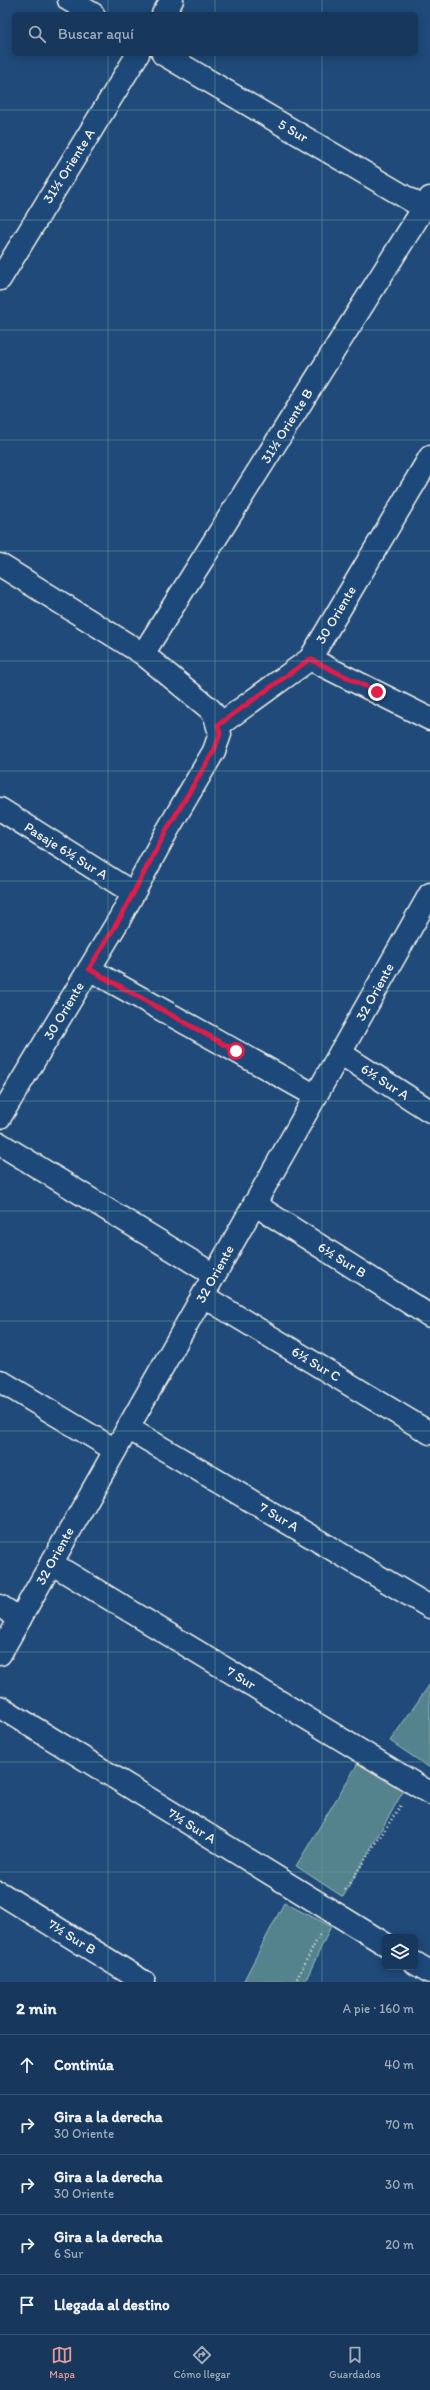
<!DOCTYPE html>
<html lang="es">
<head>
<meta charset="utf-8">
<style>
  :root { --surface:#17385c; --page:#203f62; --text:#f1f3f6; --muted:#9eacbb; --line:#365272; --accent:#e69b98 }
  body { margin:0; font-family:Itim,sans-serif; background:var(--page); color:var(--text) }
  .controls { position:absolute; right:12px; bottom:12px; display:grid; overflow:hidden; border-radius:6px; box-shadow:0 2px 10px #0003 }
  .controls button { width:36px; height:36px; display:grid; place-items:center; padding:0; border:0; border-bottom:1px solid var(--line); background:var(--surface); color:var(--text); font:20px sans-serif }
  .stop { position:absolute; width:12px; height:12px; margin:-9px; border:3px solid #e11d48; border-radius:50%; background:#fff }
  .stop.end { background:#e11d48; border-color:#fff; box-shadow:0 1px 4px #0008 }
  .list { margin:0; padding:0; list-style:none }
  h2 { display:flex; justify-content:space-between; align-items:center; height:52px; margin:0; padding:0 16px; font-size:17px }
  h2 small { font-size:13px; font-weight:400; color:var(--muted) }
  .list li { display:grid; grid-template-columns:26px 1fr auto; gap:12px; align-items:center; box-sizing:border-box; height:60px; padding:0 16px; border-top:1px solid var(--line) }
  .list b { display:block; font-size:15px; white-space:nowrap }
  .list p { margin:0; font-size:13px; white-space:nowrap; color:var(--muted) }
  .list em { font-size:13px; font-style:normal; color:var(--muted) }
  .icon { flex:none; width:22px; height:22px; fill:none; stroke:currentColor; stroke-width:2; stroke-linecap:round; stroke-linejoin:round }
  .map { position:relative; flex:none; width:430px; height:1982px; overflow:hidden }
  .search { position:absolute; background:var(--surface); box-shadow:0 2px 10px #0003; left:12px; right:12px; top:12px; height:44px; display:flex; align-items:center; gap:10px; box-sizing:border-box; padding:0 14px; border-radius:6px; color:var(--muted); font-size:15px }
  .sheet { height:352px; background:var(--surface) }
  nav { display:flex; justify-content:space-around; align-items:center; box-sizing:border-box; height:56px; border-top:1px solid var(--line); background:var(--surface); font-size:11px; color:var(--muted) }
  nav a { display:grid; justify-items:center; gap:2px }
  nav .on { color:var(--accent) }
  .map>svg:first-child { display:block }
</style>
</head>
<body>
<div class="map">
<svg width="430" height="1982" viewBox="0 0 430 1982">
  <rect width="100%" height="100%" fill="#1f4a7a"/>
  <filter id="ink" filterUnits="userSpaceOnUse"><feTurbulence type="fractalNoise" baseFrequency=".025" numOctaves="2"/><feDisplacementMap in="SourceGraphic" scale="8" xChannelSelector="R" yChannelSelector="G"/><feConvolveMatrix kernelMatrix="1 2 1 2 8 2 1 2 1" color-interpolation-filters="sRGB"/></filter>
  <g filter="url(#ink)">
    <path fill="#54838d" stroke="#a4baba" d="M 430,1684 L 430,1768 L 390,1741 Z
      M 358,1763 L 405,1788 L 343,1897 L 296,1866 Z
      M 284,1903 L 331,1926 L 305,1982 L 243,1982 Z"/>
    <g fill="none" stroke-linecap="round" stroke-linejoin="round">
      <defs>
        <path id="minor" d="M 69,0 L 93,14
          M 163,14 L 172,0
          M 163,54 L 424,208
          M 0,279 L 138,54
          M 0,565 L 143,654 L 210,709 L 215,716 L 220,734 L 214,751 L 167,831 L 120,918 L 0,1117
          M 143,654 L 430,198
          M 310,659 L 430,719
          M 219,725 L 310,659 L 430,457
          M 0,809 L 133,893
          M 89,969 L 316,1096
          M 340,1053 L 430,1111
          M 0,1144 L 214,1275
          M 254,1204 L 430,1316
          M 203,1296 L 430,1433
          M 0,1381 L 115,1450
          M 128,1428 L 430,1607
          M 51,1563 L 430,1793
          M 0,1606 L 20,1619
          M 0,1707 L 385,1944
          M 0,1893 L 144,1982
          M 415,1963 L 430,1972"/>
        <path id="tertiary" d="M 0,1654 L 430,894"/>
      </defs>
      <use href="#minor" stroke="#f4f1e8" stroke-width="25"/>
      <use href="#tertiary" stroke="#f4f1e8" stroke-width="25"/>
      <path stroke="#f4f1e8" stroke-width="2.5" stroke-dasharray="1 3" stroke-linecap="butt" d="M 345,1890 L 401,1805
        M 295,1982 L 320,1934"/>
      <use href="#minor" stroke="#1f4a7a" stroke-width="22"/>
      <use href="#tertiary" stroke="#1f4a7a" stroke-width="22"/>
    </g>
  </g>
  <g fill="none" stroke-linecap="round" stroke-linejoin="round" filter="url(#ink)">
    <path stroke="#e11d48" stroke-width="5" d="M 236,1051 L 89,969 L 120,918 L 166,831 L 214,751 L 220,734 L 218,725 L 310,659 L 377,692"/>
  </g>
  <path fill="none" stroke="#5fa199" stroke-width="1" stroke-opacity="0.55" d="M 108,0 L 108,14M 215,0 L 215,14M 322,0 L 322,14M 108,54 L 108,1982M 215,54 L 215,1982M 322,54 L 322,1982M 0,110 L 430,110M 0,220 L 430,220M 0,330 L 430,330M 0,440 L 430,440M 0,551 L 430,551M 0,661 L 430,661M 0,771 L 430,771M 0,881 L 430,881M 0,991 L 430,991M 0,1101 L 430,1101M 0,1211 L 430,1211M 0,1321 L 430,1321M 0,1431 L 430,1431M 0,1542 L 430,1542M 0,1652 L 430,1652M 0,1762 L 430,1762M 0,1872 L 430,1872"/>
  <g text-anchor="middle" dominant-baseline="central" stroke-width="3" stroke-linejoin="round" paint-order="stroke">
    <g font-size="14" fill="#f4f1e8" stroke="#1f4a7a">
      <text transform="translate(293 131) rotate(30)">5 Sur</text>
      <text transform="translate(69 166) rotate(-58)">31½ Oriente A</text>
      <text transform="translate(287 426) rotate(-58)">31½ Oriente B</text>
      <text transform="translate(336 615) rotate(-59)">30 Oriente</text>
      <text transform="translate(66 851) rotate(32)">Pasaje 6½ Sur A</text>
      <text transform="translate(375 992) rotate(-61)">32 Oriente</text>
      <text transform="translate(64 1011) rotate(-59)">30 Oriente</text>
      <text transform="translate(385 1082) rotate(33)">6½ Sur A</text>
      <text transform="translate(342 1260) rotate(32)">6½ Sur B</text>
      <text transform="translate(215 1274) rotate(-61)">32 Oriente</text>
      <text transform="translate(316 1364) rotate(31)">6½ Sur C</text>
      <text transform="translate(279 1517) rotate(31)">7 Sur A</text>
      <text transform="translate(55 1556) rotate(-61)">32 Oriente</text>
      <text transform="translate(241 1678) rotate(31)">7 Sur</text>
      <text transform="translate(192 1826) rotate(32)">7½ Sur A</text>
      <text transform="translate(72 1937) rotate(32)">7½ Sur B</text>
    </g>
  </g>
</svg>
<div class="controls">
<button><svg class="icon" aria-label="layers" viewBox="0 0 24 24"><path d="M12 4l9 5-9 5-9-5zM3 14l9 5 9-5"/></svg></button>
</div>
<div class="stop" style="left:236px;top:1051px"></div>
<div class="stop end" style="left:377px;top:692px"></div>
<div class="search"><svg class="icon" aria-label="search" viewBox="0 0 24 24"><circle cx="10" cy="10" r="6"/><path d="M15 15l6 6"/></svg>Buscar aquí</div>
</div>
<section class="sheet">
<h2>2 min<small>A pie · 160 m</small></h2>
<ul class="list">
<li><svg class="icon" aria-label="ahead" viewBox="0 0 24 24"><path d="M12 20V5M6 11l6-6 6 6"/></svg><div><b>Continúa</b></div><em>40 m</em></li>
<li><svg class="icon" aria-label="right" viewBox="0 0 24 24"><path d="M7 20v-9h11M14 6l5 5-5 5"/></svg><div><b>Gira a la derecha</b><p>30 Oriente</p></div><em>70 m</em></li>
<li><svg class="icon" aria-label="right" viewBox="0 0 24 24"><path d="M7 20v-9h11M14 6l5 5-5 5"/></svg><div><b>Gira a la derecha</b><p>30 Oriente</p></div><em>30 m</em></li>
<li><svg class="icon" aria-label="right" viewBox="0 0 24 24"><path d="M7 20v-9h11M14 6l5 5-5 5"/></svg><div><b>Gira a la derecha</b><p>6 Sur</p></div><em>20 m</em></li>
<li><svg class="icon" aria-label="arrive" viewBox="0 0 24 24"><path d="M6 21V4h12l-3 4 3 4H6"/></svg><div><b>Llegada al destino</b></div></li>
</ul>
</section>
<nav>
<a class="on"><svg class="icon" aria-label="map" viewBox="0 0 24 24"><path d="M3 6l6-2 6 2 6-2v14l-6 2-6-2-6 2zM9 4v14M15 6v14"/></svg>Mapa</a>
<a><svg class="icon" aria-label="directions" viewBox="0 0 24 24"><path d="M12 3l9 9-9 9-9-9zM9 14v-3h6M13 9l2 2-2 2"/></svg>Cómo llegar</a>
<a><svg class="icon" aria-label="saved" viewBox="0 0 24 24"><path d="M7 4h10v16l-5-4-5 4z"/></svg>Guardados</a>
</nav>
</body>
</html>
